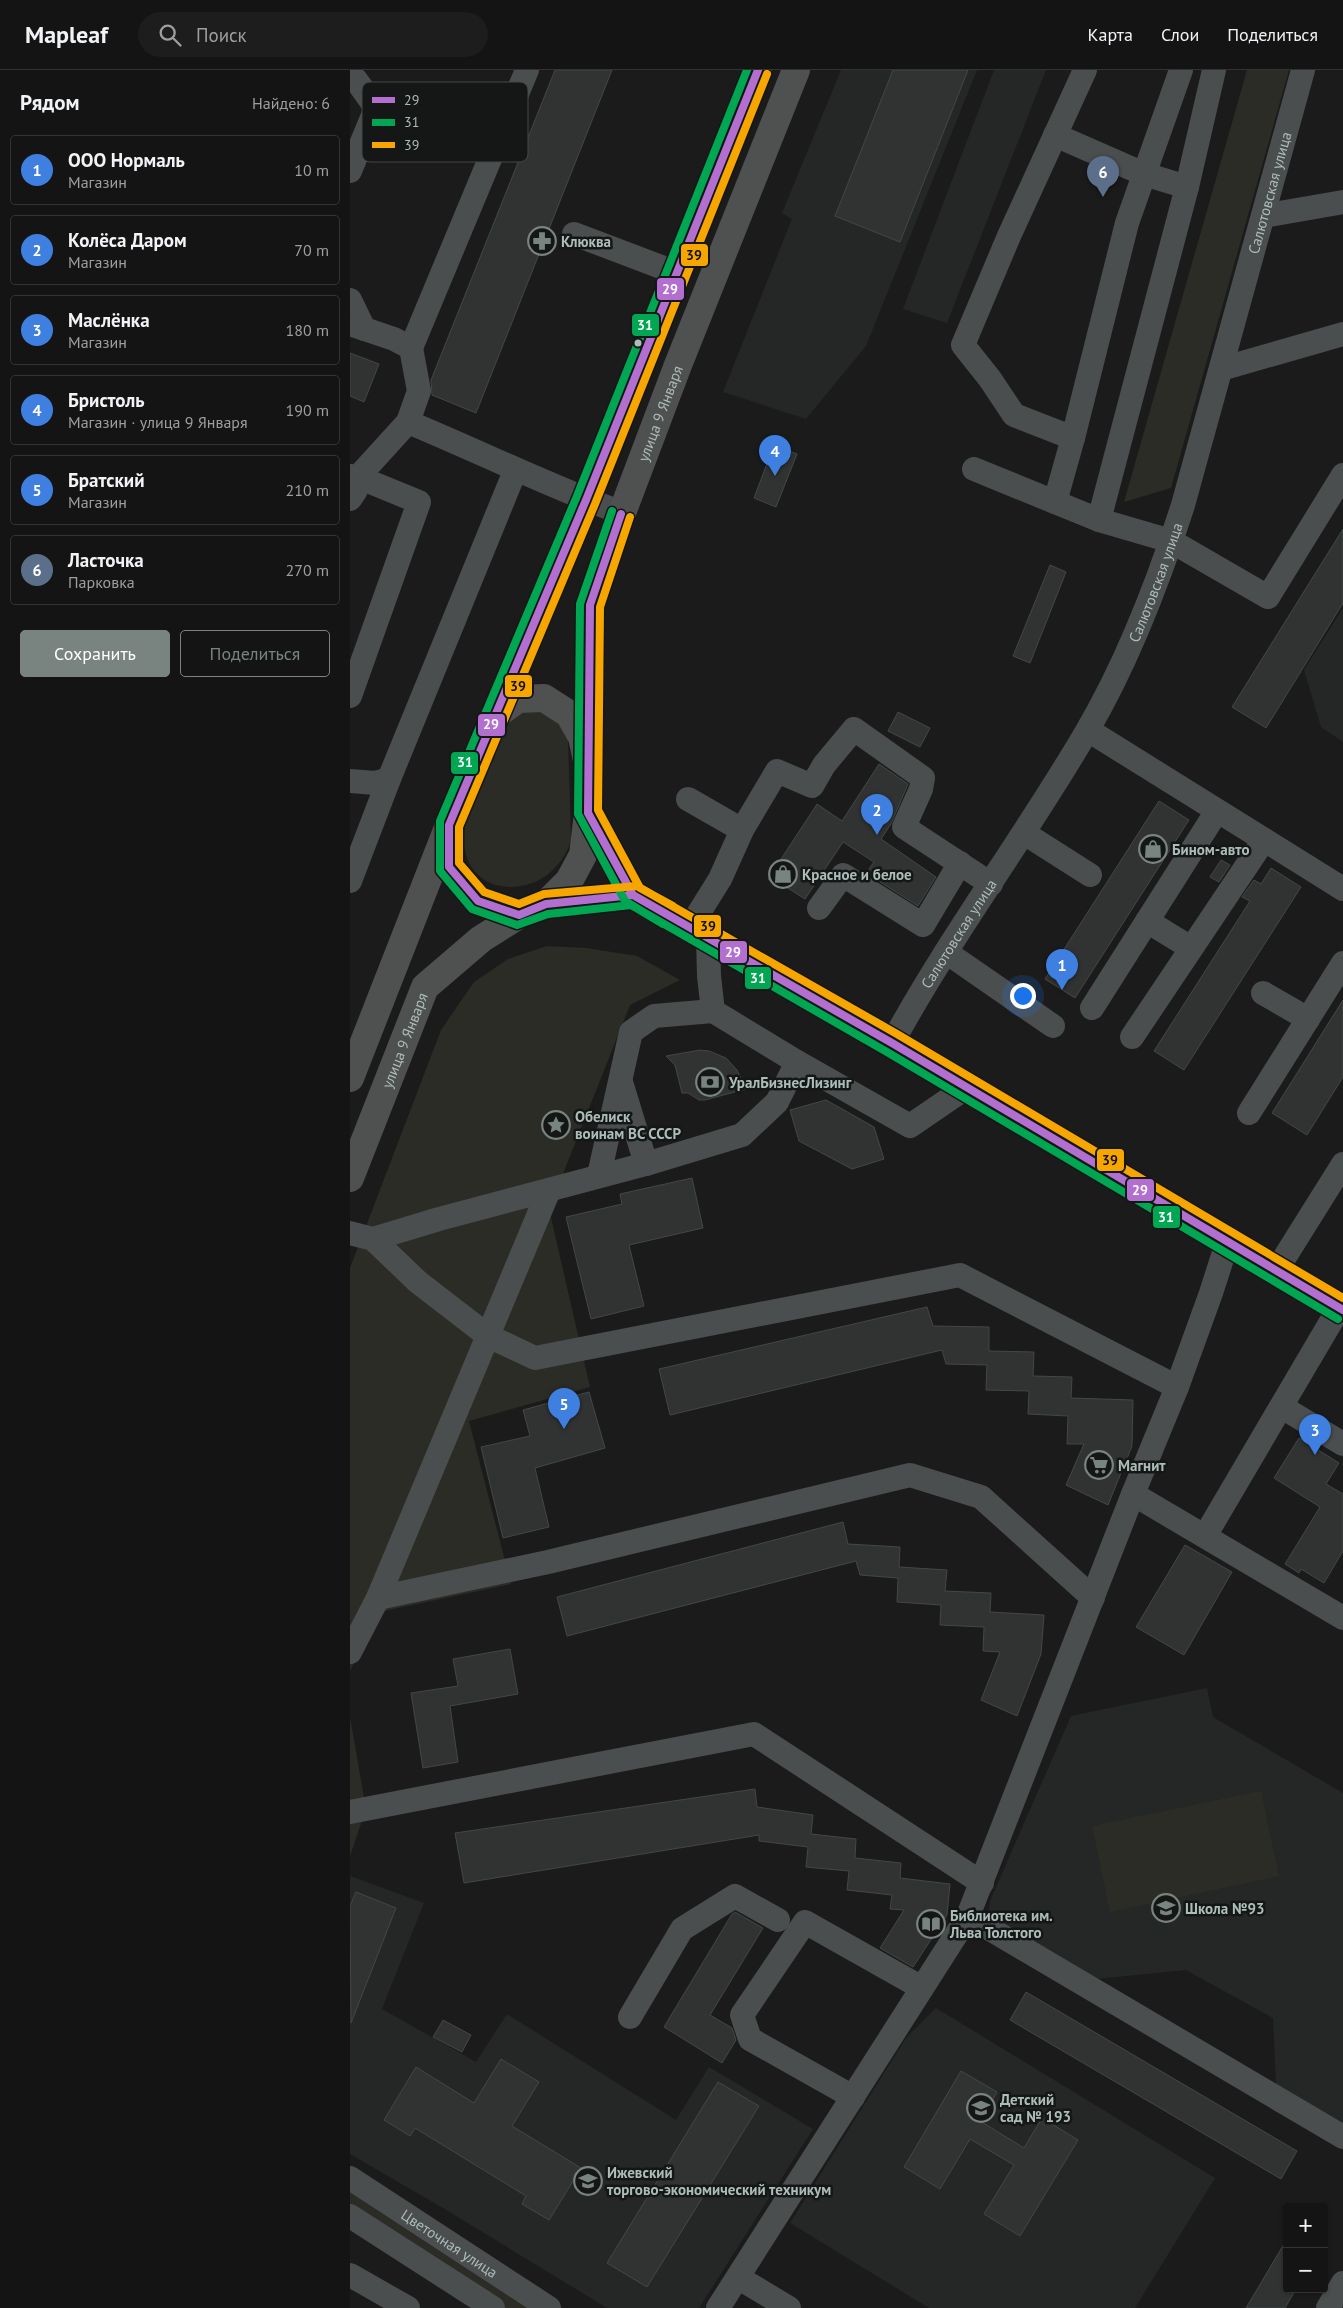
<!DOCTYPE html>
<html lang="ru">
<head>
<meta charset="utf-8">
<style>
  :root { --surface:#141414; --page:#1d1d1d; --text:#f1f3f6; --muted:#9d9ea0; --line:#333334; --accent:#798481 }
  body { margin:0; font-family:"PT Sans",sans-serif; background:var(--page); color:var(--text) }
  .controls { position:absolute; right:15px; bottom:15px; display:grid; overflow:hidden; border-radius:5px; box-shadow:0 1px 4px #0004 }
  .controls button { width:45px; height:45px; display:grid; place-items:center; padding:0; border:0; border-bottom:1px solid var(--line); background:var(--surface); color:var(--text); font:25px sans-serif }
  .you { position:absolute; left:672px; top:925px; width:18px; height:18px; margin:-12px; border:4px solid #fff; border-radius:50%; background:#1a73e8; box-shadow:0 0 0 8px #1a73e833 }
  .badge { display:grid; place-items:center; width:32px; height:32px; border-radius:50%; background:var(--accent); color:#fff; font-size:16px; font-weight:700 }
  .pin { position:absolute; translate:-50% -41px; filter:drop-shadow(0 1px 2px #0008) }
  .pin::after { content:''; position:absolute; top:26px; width:18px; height:15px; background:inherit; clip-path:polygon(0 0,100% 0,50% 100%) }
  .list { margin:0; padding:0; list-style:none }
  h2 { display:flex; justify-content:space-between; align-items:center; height:65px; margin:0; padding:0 20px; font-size:21px }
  h2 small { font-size:16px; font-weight:400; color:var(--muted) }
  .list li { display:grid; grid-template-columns:32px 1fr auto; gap:15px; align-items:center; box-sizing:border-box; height:70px; margin:0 10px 10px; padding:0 10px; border:1px solid var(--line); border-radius:5px }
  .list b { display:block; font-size:19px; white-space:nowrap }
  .list p { margin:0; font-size:16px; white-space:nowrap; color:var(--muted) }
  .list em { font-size:16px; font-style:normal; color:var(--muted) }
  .actions { display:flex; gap:10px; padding:15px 20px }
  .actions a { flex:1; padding:11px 0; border:1px solid var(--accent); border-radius:5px; text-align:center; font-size:18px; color:var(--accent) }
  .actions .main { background:var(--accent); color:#fff }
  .icon { flex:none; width:28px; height:28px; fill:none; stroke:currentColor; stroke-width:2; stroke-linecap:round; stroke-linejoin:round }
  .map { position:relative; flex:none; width:993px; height:2238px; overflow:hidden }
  header { display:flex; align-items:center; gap:30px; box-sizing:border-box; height:70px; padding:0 25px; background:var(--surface); border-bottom:1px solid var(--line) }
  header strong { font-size:24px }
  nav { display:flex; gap:28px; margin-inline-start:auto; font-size:18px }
  .search { width:350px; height:45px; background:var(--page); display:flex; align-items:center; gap:12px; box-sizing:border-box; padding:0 18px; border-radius:28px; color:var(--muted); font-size:19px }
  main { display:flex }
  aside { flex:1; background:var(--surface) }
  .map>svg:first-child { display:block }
</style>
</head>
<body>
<header>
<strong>Mapleaf</strong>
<div class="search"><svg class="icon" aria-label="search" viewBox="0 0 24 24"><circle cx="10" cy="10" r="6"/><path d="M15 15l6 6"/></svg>Поиск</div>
<nav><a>Карта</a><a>Слои</a><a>Поделиться</a></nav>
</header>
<main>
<aside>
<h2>Рядом<small>Найдено: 6</small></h2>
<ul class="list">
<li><span class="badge" style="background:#3f7fe0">1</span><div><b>ООО Нормаль</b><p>Магазин</p></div><em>10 m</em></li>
<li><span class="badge" style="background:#3f7fe0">2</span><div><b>Колёса Даром</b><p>Магазин</p></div><em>70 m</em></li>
<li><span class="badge" style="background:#3f7fe0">3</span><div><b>Маслёнка</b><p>Магазин</p></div><em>180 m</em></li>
<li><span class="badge" style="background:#3f7fe0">4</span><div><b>Бристоль</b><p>Магазин · улица 9 Января</p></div><em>190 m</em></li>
<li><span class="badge" style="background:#3f7fe0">5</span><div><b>Братский</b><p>Магазин</p></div><em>210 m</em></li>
<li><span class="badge" style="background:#5c6f8a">6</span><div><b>Ласточка</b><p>Парковка</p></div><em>270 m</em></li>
</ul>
<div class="actions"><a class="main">Сохранить</a><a>Поделиться</a></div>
</aside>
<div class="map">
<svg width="993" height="2238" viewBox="0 0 993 2238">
  <rect width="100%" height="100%" fill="#1b1b1b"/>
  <path fill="#252727" d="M 491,0 L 627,0 L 516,276 L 456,349 L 373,322 L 442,149 L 432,143 Z
    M 644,0 L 696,0 L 597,253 L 553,239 Z
    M 993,538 L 993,672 L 971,657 L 954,600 Z
    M 857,1618 L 863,1647 L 993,1723 L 993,2054 L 926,2014 L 923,1948 L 836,1900 L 746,1909 L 638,1846 L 640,1831 L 721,1646 Z
    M 0,1806 L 74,1833 L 32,1939 L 126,1992 L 157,1944 L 326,2050 L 359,1997 L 463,2059 L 349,2238 L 257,2238 L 93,2138 L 0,2084 Z
    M 586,1938 L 865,2108 L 785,2238 L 579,2238 L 440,2153 L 556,1968 Z"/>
  <path fill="#2b2c25" d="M 897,0 L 939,0 L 821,418 L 774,432 Z
    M 180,637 L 208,648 L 218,668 L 221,770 C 201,839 94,833 117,746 L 157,652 Z
    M 197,876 L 236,878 L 287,886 L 330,910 L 280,935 L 199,1139 L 240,1317 L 119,1351 L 161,1514 L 29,1542 L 0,1601 L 0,1198 L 91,960 L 124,912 L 158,889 Z
    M 0,1647 L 16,1739 L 0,1786 Z
    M 911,1721 L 929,1806 L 760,1842 L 742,1756 Z
    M 0,2116 L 188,2238 L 154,2238 L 0,2138 Z"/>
  <path fill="#313333" stroke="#434746" d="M 205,0 L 262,0 L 126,343 L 82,325 L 81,310 Z
    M 543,0 L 618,0 L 550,172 L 485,146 Z
    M 0,283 L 29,294 L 14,332 L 0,326 Z
    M 424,375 L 447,384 L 426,437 L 404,428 Z
    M 993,459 L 993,533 L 916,658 L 882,637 Z
    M 700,495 L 716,502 L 680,593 L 663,586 Z
    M 548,642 L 580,658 L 570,677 L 538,661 Z
    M 529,694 L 558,714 L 541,754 L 531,769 L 586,807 L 568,836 L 516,803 L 524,792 L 493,772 L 455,829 L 433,815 L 431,818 L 418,809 L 467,734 L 492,751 Z
    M 809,731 L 839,750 L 725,928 L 695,909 Z
    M 871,790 L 880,795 L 869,812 L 860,807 Z
    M 921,798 L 951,817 L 834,1000 L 804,981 L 900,831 L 892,827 L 904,810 L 911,814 Z
    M 993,930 L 993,1007 L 957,1065 L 922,1043 Z
    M 350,980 L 359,981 L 376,988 L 387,1000 L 396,1019 L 355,1030 L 349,1030 L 338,1023 L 332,1023 L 325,995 L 316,986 Z
    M 476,1030 L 524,1057 L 534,1089 L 502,1099 L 449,1071 L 440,1040 Z
    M 342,1108 L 353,1158 L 279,1175 L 294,1236 L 241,1249 L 216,1147 L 272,1134 L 270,1124 Z
    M 577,1237 L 583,1256 L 639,1257 L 639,1281 L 684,1282 L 683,1306 L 722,1307 L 721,1328 L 783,1330 L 782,1376 L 758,1435 L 716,1415 L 734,1374 L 717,1374 L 718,1346 L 678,1344 L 679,1321 L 636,1320 L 637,1295 L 596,1294 L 592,1280 L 320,1345 L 309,1299 Z
    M 239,1322 L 255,1378 L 185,1398 L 199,1457 L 153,1468 L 131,1377 L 180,1366 L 173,1340 Z
    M 949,1368 L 989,1393 L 976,1414 L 993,1424 L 993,1481 L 974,1513 L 951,1499 L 949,1503 L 935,1494 L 970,1437 L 924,1408 Z
    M 493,1452 L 498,1474 L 550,1477 L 549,1497 L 597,1500 L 595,1521 L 641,1523 L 640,1542 L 694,1545 L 691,1584 L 667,1646 L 631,1630 L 650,1582 L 633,1581 L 634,1557 L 590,1555 L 591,1535 L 547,1532 L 548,1508 L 510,1505 L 506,1491 L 217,1566 L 207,1527 Z
    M 835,1475 L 882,1502 L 834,1585 L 786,1557 Z
    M 160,1579 L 168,1624 L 100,1636 L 108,1692 L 73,1698 L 61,1623 L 108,1616 L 103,1589 Z
    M 405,1719 L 407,1737 L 463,1745 L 461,1764 L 506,1769 L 505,1788 L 551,1793 L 550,1808 L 600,1814 L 597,1845 L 563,1897 L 530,1878 L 554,1840 L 540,1839 L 542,1825 L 497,1820 L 499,1801 L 456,1797 L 458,1777 L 409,1771 L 409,1765 L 114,1813 L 105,1763 Z
    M 6,1822 L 46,1838 L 1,1953 L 0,1836 Z
    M 385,1842 L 413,1858 L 360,1945 L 382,1958 L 386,1970 L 372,1993 L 314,1957 L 382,1844 Z
    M 676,1922 L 947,2081 L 931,2109 L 660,1950 Z
    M 93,1950 L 121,1965 L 112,1982 L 83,1967 Z
    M 151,1989 L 189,2012 L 162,2056 L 231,2098 L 199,2150 L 172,2134 L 176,2126 L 65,2058 L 60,2066 L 34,2050 L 66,1997 L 124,2033 Z
    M 611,2001 L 647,2022 L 630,2051 L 674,2078 L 692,2048 L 728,2070 L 670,2166 L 634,2144 L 664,2095 L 620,2069 L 590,2119 L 554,2097 Z
    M 368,2012 L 409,2036 L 297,2217 L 257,2193 Z
    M 937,2169 L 937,2219 L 946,2219 L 935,2238 L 896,2238 Z"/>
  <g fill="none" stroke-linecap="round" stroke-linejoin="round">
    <g stroke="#4b4e4e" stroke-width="24">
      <path d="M 735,0 L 659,166 L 613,275 L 640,309 L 664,345 L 723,368 L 777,153 L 831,0"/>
      <path d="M 864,0 L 837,117 L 749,450 L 821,471 L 918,527 L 993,405"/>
      <path d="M 0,8 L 6,10 L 26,38 L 0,101"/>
      <path d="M 705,65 L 794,104 L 837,117"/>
      <path d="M 913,146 L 993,132"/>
      <path d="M 224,164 L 327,203"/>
      <path d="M 0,230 L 14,259"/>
      <path d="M 0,254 L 44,269 L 61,278 L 69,321 L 58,352"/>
      <path d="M 61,278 L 177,0"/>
      <path d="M 871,299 L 993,264"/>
      <path d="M 624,399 L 749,450"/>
      <path d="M 0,406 L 8,407 L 58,352 C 130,382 199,416 272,443"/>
      <path d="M 0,429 L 6,420 L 8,407 L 69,432 L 0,626"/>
      <path d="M 705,432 L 723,368"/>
      <path d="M 738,660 L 993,819"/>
      <path d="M 0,711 L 25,713 L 39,709"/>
      <path d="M 338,729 L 392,760 L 370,809 L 340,857"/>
      <path d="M 392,760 L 427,701 L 462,716 L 474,695 L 504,659 L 573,708 L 571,719 L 554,757 L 641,814"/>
      <path d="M 674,763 L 740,805"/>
      <path d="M 0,811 L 39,709 L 165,401"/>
      <path d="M 469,838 L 493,805 L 573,855 L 610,793"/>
      <path d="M 797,851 L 841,878"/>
      <path d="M 358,868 L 359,906 L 363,941 L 447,992 L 560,1056 L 617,1017"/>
      <path d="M 596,882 L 703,956"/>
      <path d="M 913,923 L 958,949"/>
      <path d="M 742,938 L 867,741"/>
      <path d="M 782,967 L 914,770"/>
      <path id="s1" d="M 542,973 C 601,865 675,767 737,661 C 778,591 808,513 833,435 L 953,0"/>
      <path d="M 271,1012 L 296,1094"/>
      <path d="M 899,1043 L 993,893"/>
      <path d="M 249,1105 L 281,962 L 304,946 L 363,941"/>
      <path d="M 0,1163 L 23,1169 L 68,1212 L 138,1266 L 185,1288 L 610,1205 L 827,1317"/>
      <path d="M 23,1169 L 89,1149 L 296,1094 L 392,1065 L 427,1032 L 447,992"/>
      <path d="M 926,1201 L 993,1094"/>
      <path d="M 932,1337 L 993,1374"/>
      <path d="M 783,1424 L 993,1548"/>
      <path d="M 855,1466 L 989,1238"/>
      <path d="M 28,1528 L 198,1492 L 560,1405 L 631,1427 L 743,1528"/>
      <path d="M 0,1582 L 28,1528 L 199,1120"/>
      <path d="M 0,1742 L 404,1664 L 632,1813"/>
      <path d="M 618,1846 L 993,2067"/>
      <path d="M 280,1947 L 332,1859 L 385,1826 L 428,1850"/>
      <path d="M 503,2027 L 400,1969 L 392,1945 L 455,1852 L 572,1918"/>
      <path id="s2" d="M 0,2108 L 199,2238"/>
      <path d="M 0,2146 L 143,2238"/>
      <path d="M 0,2205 L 58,2238"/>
      <path d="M 389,2208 L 439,2238"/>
      <path d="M 368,2238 L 618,1846 L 783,1424 L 827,1317 L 861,1223 L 878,1170"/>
      <path d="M 978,2238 L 993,2213"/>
    </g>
    <g stroke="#4e5150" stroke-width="28">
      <path id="s3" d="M 239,700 L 240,535 L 272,443 L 328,295 L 446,0"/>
      <path d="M 238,743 L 283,825 L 542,973 L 993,1240"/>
      <path d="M 99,764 L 99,797 L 128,831 L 169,845"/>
      <path d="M 196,834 L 283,825"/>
      <path d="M 0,1008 L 99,755 L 236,430 L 408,0"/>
      <path id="s4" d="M 0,1108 L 75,917 L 131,869 L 169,845 L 196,834 L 219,811 L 233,785 L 238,743 L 239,700 L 232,667 L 219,644 L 194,628 L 168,629 L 144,646"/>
    </g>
    <defs>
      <path id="bus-1" d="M 408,0 L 236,430 L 99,755 L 99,797 L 128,831 L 169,845 L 196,834 L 283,825 L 542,973 L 993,1240
        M 271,444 L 240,535 L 238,743 L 283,825 L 318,845"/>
      <path id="bus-2" d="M 397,0 L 227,426 L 90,751 L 90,801 L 122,839 L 167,855 L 198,844 L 281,835 L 537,982 L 988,1249
        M 262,441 L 230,534 L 228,744 L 275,831 L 313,854"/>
      <path id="bus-3" d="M 417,4 L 245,434 L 109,757 L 109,793 L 134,822 L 169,834 L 194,824 L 287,816 L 547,964 L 993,1228
        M 280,447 L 250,537 L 248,740 L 290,818 L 323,836"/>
    </defs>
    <use href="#bus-1" stroke="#151717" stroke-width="11"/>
    <use href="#bus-2" stroke="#151717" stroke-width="11"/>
    <use href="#bus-3" stroke="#151717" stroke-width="11"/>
    <use href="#bus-1" stroke="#b36fd0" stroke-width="8"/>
    <use href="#bus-2" stroke="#00a651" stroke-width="8"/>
    <use href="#bus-3" stroke="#f7a600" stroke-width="8"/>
  </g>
  <defs>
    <symbol id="pharmacy-ring" viewBox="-11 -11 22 22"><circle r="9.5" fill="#151717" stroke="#798481" stroke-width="1.5"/><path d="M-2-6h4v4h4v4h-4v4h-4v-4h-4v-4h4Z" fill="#798481"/></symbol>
    <symbol id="shop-ring" viewBox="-11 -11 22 22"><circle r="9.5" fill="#151717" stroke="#798481" stroke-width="1.5"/><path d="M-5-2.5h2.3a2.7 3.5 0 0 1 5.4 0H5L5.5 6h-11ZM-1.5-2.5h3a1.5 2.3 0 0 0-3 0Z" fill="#798481"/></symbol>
    <symbol id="bank-ring" viewBox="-11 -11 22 22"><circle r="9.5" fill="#151717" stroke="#798481" stroke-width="1.5"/><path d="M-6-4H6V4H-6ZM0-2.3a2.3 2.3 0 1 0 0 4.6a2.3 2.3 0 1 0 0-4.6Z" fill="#798481"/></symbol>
    <symbol id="sight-ring" viewBox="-11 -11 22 22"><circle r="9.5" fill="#151717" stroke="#798481" stroke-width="1.5"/><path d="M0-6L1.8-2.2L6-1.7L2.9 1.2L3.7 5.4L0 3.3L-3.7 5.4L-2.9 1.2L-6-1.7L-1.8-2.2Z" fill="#798481"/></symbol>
    <symbol id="supermarket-ring" viewBox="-11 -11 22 22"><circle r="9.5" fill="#151717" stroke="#798481" stroke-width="1.5"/><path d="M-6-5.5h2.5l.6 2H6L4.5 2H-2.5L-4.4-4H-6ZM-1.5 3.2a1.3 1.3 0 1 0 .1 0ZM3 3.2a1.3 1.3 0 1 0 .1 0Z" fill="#798481"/></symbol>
    <symbol id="school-ring" viewBox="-11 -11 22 22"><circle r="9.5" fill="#151717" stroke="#798481" stroke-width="1.5"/><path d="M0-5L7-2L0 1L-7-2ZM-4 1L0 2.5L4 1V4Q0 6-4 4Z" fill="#798481"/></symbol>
    <symbol id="library-ring" viewBox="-11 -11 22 22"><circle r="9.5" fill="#151717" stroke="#798481" stroke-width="1.5"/><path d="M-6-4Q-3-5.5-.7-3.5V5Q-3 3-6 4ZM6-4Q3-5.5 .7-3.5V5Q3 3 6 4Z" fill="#798481"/></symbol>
    <symbol id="university-ring" viewBox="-11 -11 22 22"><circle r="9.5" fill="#151717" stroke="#798481" stroke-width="1.5"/><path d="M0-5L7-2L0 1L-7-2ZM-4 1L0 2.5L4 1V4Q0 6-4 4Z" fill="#798481"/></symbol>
  </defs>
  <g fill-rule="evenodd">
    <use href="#pharmacy-ring" x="176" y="155" width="32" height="32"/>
    <use href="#shop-ring" x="787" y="763" width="32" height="32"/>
    <use href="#shop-ring" x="417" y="788" width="32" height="32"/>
    <use href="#bank-ring" x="344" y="996" width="32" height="32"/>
    <use href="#sight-ring" x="190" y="1039" width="32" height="32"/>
    <use href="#supermarket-ring" x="733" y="1379" width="32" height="32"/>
    <use href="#school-ring" x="800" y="1822" width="32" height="32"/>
    <use href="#library-ring" x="565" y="1838" width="32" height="32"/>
    <use href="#school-ring" x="615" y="2022" width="32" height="32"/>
    <use href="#university-ring" x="222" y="2095" width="32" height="32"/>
  </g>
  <circle fill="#acbcb8" stroke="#151717" stroke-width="2" cx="288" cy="273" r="4.5"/>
  <g text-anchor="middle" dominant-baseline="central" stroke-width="5" stroke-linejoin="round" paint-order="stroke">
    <g font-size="15" fill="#acbcb8" stroke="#151717">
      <text stroke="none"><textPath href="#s1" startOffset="938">Салютовская улица</textPath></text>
      <text stroke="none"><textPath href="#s3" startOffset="369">улица 9 Января</textPath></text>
      <text stroke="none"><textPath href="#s1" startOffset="532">Салютовская улица</textPath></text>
      <text stroke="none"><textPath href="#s1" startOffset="128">Салютовская улица</textPath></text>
      <text stroke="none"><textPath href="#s4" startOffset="148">улица 9 Января</textPath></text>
      <text stroke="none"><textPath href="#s2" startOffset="119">Цветочная улица</textPath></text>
    </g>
    <g font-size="15" font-weight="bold" fill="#acbcb8" stroke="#151717" text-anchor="start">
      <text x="211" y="171">Клюква</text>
      <text x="822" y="779">Бином-авто</text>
      <text x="452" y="804">Красное и белое</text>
      <text x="379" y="1012">УралБизнесЛизинг</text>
      <text x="225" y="1046">Обелиск<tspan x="225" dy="17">воинам ВС СССР</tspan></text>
      <text x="768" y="1395">Магнит</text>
      <text x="835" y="1838">Школа №93</text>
      <text x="600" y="1845">Библиотека им.<tspan x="600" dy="17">Льва Толстого</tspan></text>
      <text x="650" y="2029">Детский<tspan x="650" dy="17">сад № 193</tspan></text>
      <text x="257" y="2102">Ижевский<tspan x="257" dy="17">торгово-экономический техникум</tspan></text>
    </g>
  </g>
  <rect x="12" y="12" width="166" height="80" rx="8" fill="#151717" stroke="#424947" stroke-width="1"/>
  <rect x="22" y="27" width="23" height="6" fill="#b36fd0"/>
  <rect x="22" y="49" width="23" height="7" fill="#00a651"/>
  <rect x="22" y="72" width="23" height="6" fill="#f7a600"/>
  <g font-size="14" fill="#acbcb8">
    <text x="54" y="35">29</text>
    <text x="54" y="57">31</text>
    <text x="54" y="80">39</text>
  </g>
  <g stroke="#151717" stroke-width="2">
    <rect x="330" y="173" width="29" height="24" rx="5" fill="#f7a600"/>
    <rect x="306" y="207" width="29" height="24" rx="5" fill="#b36fd0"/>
    <rect x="281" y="243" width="29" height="24" rx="5" fill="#00a651"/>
    <rect x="154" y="604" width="29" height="24" rx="5" fill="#f7a600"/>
    <rect x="127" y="643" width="29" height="24" rx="5" fill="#b36fd0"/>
    <rect x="100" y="681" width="29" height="24" rx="5" fill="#00a651"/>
    <rect x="343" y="844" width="29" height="24" rx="5" fill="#f7a600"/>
    <rect x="369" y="870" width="29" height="24" rx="5" fill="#b36fd0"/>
    <rect x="394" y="896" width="28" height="24" rx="5" fill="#00a651"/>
    <rect x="746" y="1078" width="29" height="24" rx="5" fill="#f7a600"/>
    <rect x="776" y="1108" width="29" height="24" rx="5" fill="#b36fd0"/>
    <rect x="802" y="1135" width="29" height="24" rx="5" fill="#00a651"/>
  </g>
  <g font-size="14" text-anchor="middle" font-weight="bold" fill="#fff">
    <text x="320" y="224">29</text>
    <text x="295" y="260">31</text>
    <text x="141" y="659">29</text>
    <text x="115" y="697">31</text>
    <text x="383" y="887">29</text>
    <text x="408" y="913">31</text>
    <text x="790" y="1125">29</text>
    <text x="816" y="1152">31</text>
  </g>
  <g font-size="14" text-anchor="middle" font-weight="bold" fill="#111">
    <text x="344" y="190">39</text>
    <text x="168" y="621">39</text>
    <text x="358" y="861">39</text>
    <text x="760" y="1095">39</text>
  </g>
</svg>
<div class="controls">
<button>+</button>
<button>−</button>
</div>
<div class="you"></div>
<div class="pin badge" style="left:712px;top:920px;background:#3f7fe0">1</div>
<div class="pin badge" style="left:527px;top:765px;background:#3f7fe0">2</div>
<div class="pin badge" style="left:965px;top:1385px;background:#3f7fe0">3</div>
<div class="pin badge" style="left:425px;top:406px;background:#3f7fe0">4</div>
<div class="pin badge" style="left:214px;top:1359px;background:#3f7fe0">5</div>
<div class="pin badge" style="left:753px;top:127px;background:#5c6f8a">6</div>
</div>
</main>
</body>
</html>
